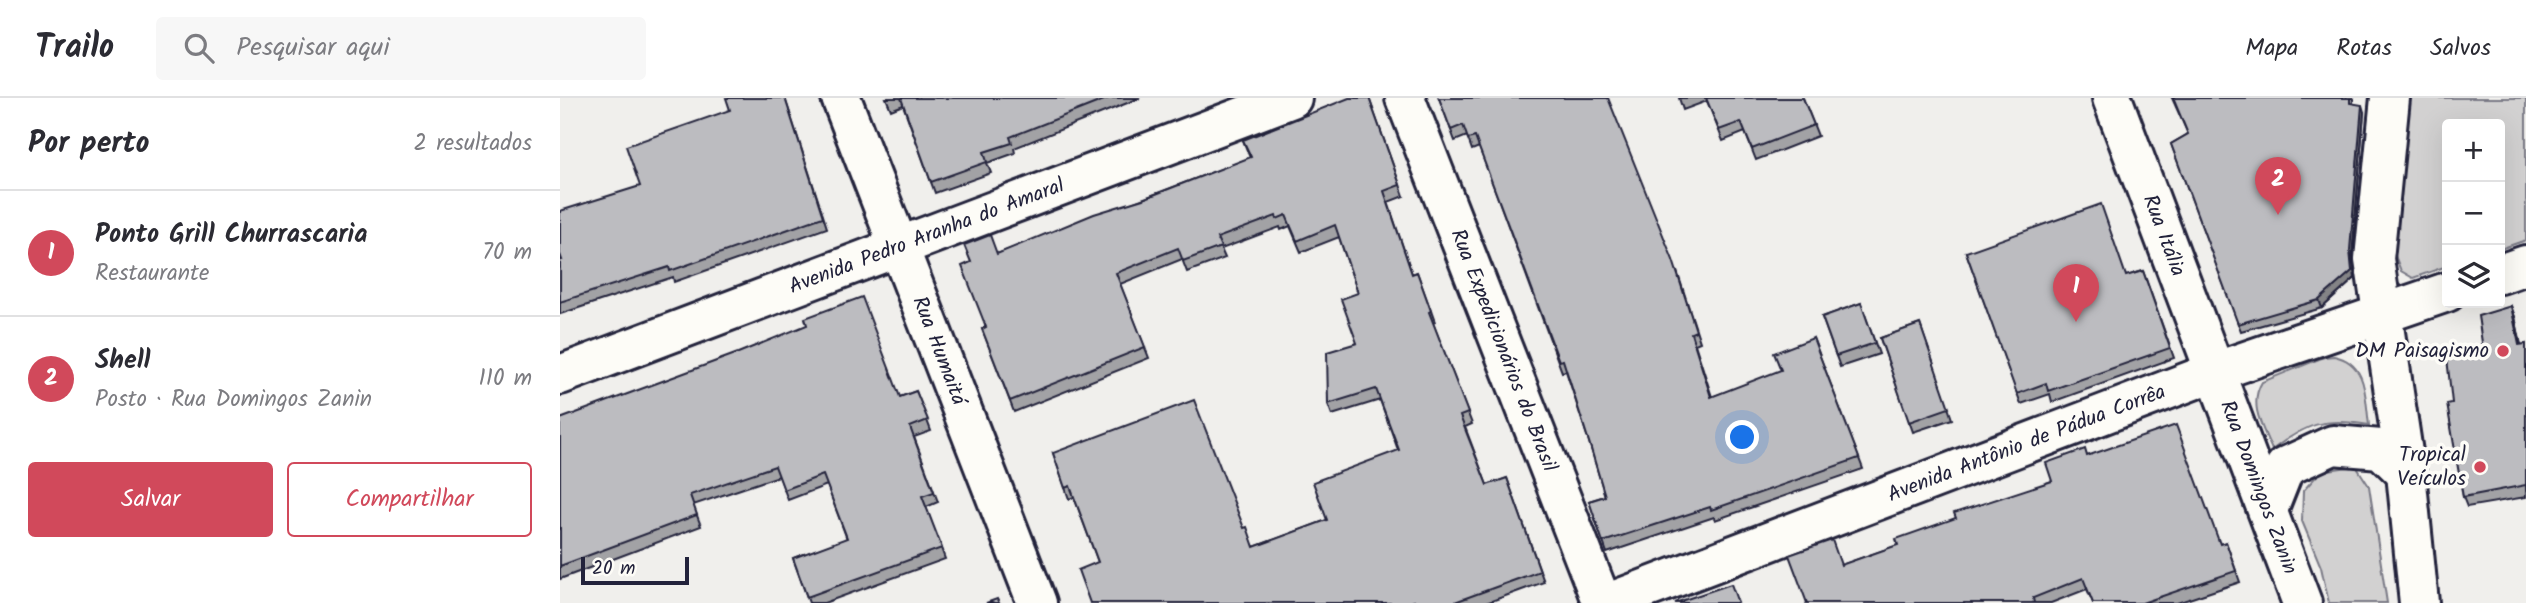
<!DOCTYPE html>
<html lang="pt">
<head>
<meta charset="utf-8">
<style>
  :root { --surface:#fff; --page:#f7f7f7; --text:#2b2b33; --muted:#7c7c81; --line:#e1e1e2; --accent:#d1495b }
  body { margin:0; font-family:Kalam,sans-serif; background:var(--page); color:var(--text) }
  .controls { position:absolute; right:21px; top:21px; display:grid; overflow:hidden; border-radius:7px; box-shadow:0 7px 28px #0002 }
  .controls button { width:63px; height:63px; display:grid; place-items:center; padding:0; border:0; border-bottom:2px solid var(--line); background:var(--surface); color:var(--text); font:35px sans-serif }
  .scale { position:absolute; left:21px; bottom:18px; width:108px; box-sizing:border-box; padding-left:7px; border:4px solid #22223b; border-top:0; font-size:19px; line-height:24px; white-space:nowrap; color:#22223b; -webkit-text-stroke:5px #fdfcf7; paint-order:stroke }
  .you { position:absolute; left:1183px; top:340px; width:24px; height:24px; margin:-18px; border:5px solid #fff; border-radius:50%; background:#1a73e8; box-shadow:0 0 0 10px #1a73e833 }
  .badge { display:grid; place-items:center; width:46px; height:46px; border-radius:50%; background:var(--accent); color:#fff; font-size:23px; font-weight:700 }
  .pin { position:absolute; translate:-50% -58px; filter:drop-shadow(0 2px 4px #0008) }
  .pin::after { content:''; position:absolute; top:37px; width:24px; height:21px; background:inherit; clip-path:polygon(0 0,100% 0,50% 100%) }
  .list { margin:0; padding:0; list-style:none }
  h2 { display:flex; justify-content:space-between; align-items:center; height:91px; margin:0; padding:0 28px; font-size:30px }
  h2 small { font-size:23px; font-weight:400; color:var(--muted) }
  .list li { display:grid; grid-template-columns:46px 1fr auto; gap:21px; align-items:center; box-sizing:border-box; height:126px; padding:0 28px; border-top:2px solid var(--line) }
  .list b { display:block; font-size:26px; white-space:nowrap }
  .list p { margin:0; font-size:23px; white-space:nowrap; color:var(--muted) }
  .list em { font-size:23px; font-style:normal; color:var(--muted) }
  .actions { display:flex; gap:14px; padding:21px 28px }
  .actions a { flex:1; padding:16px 0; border:2px solid var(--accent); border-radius:7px; text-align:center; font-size:24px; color:var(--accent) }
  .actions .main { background:var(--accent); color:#fff }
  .icon { flex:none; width:38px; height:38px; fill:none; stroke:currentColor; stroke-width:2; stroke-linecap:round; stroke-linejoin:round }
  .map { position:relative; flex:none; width:1966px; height:505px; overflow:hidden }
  header { display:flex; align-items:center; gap:42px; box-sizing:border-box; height:98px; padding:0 35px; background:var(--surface); border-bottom:2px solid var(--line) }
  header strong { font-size:33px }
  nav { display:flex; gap:38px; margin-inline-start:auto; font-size:24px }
  .search { width:490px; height:63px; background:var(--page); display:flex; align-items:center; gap:18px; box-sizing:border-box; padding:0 24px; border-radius:7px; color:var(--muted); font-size:26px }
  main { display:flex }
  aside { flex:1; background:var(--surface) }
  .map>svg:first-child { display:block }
</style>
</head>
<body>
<header>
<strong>Trailo</strong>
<div class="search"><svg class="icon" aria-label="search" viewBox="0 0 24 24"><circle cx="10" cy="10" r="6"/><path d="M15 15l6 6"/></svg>Pesquisar aqui</div>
<nav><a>Mapa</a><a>Rotas</a><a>Salvos</a></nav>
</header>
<main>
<aside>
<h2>Por perto<small>2 resultados</small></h2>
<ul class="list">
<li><span class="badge">1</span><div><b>Ponto Grill Churrascaria</b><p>Restaurante</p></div><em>70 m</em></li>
<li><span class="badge">2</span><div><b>Shell</b><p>Posto · Rua Domingos Zanin</p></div><em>110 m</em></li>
</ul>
<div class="actions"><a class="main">Salvar</a><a>Compartilhar</a></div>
</aside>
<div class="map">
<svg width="1966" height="505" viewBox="0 0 1966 505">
  <rect width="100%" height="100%" fill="#f0efec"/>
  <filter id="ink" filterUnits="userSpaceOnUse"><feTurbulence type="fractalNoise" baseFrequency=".0143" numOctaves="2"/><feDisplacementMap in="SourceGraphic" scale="14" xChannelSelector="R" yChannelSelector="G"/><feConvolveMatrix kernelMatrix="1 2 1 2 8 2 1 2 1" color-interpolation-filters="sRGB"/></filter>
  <g filter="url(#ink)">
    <path fill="#d2d1d1" stroke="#7a7a86" stroke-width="2" d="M 1849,0 L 1966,0 L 1966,142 L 1940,151 L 1940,26 L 1887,26 L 1887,168 L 1853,180 L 1841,173 L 1834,155 Z
      M 1774,258 C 1808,265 1805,299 1809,327 C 1765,319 1747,325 1712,352 C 1703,330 1688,307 1702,284 L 1764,259 Z
      M 1796,368 L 1809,388 L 1827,505 L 1769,505 L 1761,469 L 1742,423 L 1743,393 L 1761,373 Z"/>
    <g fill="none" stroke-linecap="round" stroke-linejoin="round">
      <defs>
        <g id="minor">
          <path id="s1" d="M 281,0 L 477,505"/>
          <path id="s2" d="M 845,0 L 1042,505"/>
          <path id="s3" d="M 1552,0 L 1742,505"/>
          <path d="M 1830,0 L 1814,161 L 1846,375 L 1859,505"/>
          <path d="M 1940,176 L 1966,167"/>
          <path id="s4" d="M 0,277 L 732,0"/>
          <path d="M 1708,412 L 1725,369 L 1773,347 L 1821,351 L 1846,375"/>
          <path id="s5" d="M 1048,505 L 1654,274 L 1887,194"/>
        </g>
      </defs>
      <use href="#minor" stroke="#22223b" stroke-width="44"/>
      <use href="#minor" stroke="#fdfcf7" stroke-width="38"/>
    </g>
    <path fill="#a2a2a5" stroke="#22223b" stroke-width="2" d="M 225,0 L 267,130 L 114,184 L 113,179 L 0,216 L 0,162 L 80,88 Z
      M 326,0 L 580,0 L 454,50 L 455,55 L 427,65 L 431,75 L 375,95 L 343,7 L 331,12 Z
      M 809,0 L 844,98 L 828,104 L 852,176 L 857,174 L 875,224 L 873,225 L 912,326 L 905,329 L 927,387 L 947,380 L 984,484 L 926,505 L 530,505 L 538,464 L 514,399 L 509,401 L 493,355 L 684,430 L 694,449 L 767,422 L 838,352 L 820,302 L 772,317 L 768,306 L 797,245 L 798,195 L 779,139 L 741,154 L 730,128 L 721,132 L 720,129 L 661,151 L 665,160 L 627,174 L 622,161 L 560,186 L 589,260 L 454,314 L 422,231 L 425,229 L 437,156 L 690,60 L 683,42 Z
      M 879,0 L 1117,173 L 1140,244 L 1135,246 L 1152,299 L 1221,273 L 1253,240 L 1303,371 L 1155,422 L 1154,419 L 1047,455 L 1029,403 L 1045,398 L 1029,344 L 1006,273 L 1002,274 L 919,49 L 912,52 L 907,38 L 895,43 Z
      M 1119,0 L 1243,0 L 1258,38 L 1196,62 L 1185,34 L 1163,43 L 1147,3 L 1123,12 Z
      M 1612,0 L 1793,0 L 1793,6 L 1804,14 L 1792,159 L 1795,180 L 1762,210 L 1681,233 L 1611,46 L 1628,36 Z
      M 1406,154 L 1567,178 L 1583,173 L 1614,260 L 1492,304 L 1490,296 L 1461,306 Z
      M 1301,205 L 1319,256 L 1280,269 L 1262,219 Z
      M 1951,208 L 1955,219 L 1961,247 L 1966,246 L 1966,399 L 1907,409 L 1903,399 L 1892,305 Z
      M 1360,226 L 1392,321 L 1353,334 L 1320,240 Z
      M 356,293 L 371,333 L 354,339 L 378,404 L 366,409 L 385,461 L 264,505 L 249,505 L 233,460 L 287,441 L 267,387 L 228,402 L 219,378 L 133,407 L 141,428 L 0,481 L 0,321 L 340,299 Z
      M 1527,358 L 1660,446 L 1666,444 L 1680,484 L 1617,505 L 1533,505 L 1527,491 L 1491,505 L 1247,505 L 1281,467 L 1338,447 L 1396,420 L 1492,383 Z"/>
    <path fill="#848486" stroke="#22223b" stroke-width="2" d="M 1802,7 L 1804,14 L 1792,159 L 1795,180 L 1762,210 L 1759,202 Z
      M 1951,208 L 1955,219 L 1963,258 L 1959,247 Z"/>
    <path fill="#bcbcc0" stroke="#22223b" stroke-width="2" d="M 166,0 L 225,0 L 263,119 L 110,173 L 109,169 L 0,204 L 0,162 L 2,162 L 0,156 L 0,113 L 80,88 L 66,48 L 170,12 Z
      M 341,0 L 549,0 L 450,39 L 452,45 L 424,54 L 427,64 L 371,84 Z
      M 789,0 L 809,0 L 840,87 L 824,93 L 852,176 L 857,174 L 871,213 L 869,214 L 908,315 L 900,318 L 927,387 L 947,380 L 980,473 L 892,505 L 855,505 L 854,503 L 849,505 L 530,505 L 518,472 L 538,464 L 510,388 L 505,390 L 493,355 L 634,302 L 684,430 L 687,429 L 694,449 L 767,422 L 753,384 L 839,352 L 816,291 L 768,306 L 767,254 L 797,245 L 781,201 L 798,195 L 775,127 L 737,143 L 726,117 L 717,121 L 716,118 L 657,140 L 661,149 L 623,163 L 618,150 L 556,175 L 585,249 L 450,303 L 422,231 L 426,229 L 402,168 L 411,164 L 404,147 L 430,137 L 437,156 L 534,116 L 583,101 L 691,59 L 683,42 Z
      M 879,0 L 1048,0 L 1113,162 L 1136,233 L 1131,235 L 1151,299 L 1221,272 L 1214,255 L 1253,240 L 1299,360 L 1151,412 L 1150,409 L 1043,444 L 1029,403 L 1045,398 L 1029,344 L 1003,262 L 999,263 L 915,39 L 908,41 L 903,27 L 891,32 Z
      M 1146,0 L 1243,0 L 1254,27 L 1192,51 L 1181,24 L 1159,32 Z
      M 1613,0 L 1790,0 L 1790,5 L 1802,7 L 1790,152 L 1792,173 L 1759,202 L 1678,226 L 1611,46 L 1628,36 Z
      M 1541,106 L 1566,178 L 1583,173 L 1610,250 L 1488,293 L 1486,285 L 1457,296 L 1406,154 Z
      M 302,199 L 340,299 L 356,293 L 368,322 L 350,329 L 374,394 L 362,398 L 382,450 L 247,499 L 233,460 L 287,440 L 263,377 L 224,392 L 215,368 L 130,397 L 137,417 L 0,468 L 0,321 L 178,255 L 247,227 L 245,220 Z
      M 1301,205 L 1315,245 L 1276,258 L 1262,219 Z
      M 1951,208 L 1959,247 L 1966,246 L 1966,387 L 1903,399 L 1887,306 L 1892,305 L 1887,260 L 1923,251 L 1918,218 Z
      M 1360,226 L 1389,310 L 1349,324 L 1320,240 Z
      M 1616,327 L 1660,446 L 1666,444 L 1676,473 L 1582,505 L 1533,505 L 1523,480 L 1473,500 L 1474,505 L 1247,505 L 1229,457 L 1272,442 L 1281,467 L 1338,447 L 1336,441 L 1396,420 L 1394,415 L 1492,383 L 1486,365 L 1525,351 L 1527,358 Z
      M 1171,486 L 1178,505 L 1115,505 Z
      M 437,501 L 439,505 L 426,505 Z"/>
  </g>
  <g fill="#d1495b" stroke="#fdfcf7" stroke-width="2.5">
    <circle cx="1943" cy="253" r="7"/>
    <circle cx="1920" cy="369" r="7"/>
  </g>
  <g text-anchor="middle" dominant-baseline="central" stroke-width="7" stroke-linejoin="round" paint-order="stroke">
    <g font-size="21" fill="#22223b" stroke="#fdfcf7">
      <text stroke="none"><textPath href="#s3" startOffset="147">Rua Itália</textPath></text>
      <text stroke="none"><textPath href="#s4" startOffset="392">Avenida Pedro Aranha do Amaral</textPath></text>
      <text stroke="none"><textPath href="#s2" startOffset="271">Rua Expedicionários do Brasil</textPath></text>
      <text stroke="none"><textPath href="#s1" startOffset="271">Rua Humaitá</textPath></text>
      <text stroke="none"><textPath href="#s5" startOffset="448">Avenida Antônio de Pádua Corrêa</textPath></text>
      <text stroke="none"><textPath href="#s3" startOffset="416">Rua Domingos Zanin</textPath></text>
    </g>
    <g font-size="21" fill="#22223b" stroke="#fdfcf7" text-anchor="end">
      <text x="1929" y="253">DM Paisagismo</text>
      <text x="1906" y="357">Tropical<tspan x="1906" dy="24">Veículos</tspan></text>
    </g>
  </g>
</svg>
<div class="controls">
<button>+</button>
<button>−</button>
<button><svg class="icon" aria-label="layers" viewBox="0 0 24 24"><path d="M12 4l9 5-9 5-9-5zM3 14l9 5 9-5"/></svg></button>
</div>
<div class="scale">20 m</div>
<div class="you"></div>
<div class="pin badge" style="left:1516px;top:224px">1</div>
<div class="pin badge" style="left:1718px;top:117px">2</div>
</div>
</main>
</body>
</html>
